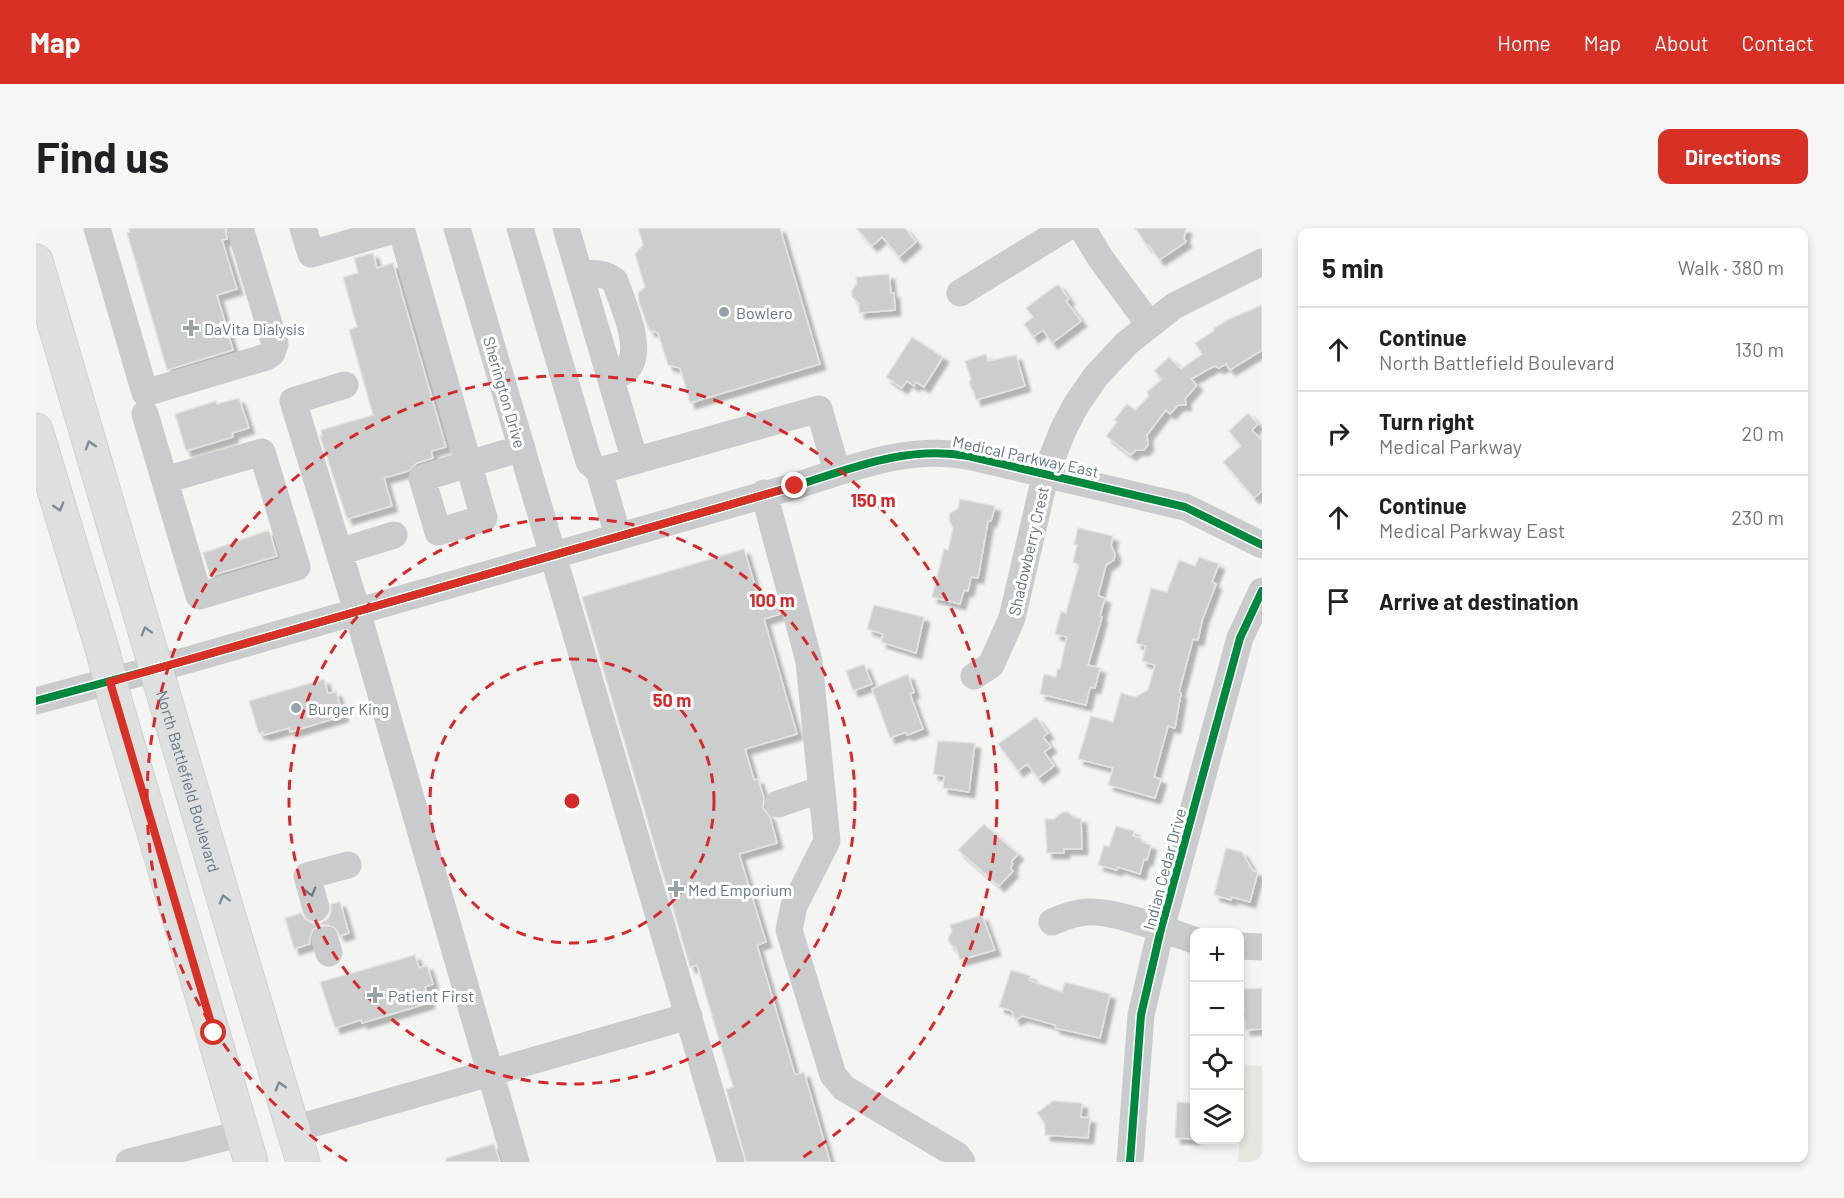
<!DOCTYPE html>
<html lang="en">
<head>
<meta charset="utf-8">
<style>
  :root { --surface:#fff; --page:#f6f6f6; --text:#202124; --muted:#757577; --line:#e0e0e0; --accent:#d93025 }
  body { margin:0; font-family:Barlow,sans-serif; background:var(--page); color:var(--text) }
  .controls { position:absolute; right:18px; bottom:18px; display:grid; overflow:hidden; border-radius:12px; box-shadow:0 3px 9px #0003 }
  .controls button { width:54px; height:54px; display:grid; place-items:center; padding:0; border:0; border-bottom:2px solid var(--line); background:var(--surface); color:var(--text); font:30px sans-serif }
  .stop { position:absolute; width:18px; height:18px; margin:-14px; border:4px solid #d93025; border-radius:50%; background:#fff }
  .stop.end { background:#d93025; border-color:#fff; box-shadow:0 2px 6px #0008 }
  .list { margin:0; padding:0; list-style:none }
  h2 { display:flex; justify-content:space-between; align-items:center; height:78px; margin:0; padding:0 24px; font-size:26px }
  h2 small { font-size:20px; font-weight:400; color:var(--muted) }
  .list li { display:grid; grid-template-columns:39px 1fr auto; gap:18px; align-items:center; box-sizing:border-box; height:84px; padding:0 24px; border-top:2px solid var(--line) }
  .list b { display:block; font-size:22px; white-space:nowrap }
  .list p { margin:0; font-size:20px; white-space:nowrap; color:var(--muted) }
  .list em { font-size:20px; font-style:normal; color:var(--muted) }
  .icon { flex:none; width:33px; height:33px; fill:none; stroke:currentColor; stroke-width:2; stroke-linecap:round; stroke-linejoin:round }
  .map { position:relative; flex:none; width:1226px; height:934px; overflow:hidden; border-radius:12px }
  header { display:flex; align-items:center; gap:36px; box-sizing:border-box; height:84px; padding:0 30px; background:var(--accent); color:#fff }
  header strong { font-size:28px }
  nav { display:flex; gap:33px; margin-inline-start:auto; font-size:21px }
  .intro { display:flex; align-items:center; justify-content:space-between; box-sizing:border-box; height:144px; padding:0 36px }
  h1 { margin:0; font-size:42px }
  .button { padding:15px 27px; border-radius:12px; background:var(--accent); color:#fff; font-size:21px; font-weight:700 }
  main { display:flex; gap:36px; padding:0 36px }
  aside { flex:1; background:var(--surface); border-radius:12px; box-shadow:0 3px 9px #0003 }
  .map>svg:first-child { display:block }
</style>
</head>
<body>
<header>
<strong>Map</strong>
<nav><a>Home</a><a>Map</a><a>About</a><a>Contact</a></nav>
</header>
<div class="intro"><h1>Find us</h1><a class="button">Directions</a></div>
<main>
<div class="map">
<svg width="1226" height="934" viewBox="0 0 1226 934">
  <defs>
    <filter id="shadow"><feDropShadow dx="5.5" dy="5.5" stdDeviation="1.5" flood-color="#0004"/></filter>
  </defs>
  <rect width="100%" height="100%" fill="#f4f4f2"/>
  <path fill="#e4e7e0" d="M 1209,837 L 1226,838 L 1226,934 L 1202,934 Z"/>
  <path fill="#cccecd" stroke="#e3e3e2" stroke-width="1.5" filter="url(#shadow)" d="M 93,0 L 189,0 L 191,11 L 186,12 L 201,61 L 181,67 L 197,122 L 131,142 L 91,5 L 94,4 Z
    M 602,0 L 744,0 L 784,136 L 654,175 L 644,140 L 632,137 L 622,105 L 613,102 L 603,74 L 602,65 L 609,59 L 599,26 L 607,17 Z
    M 820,0 L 869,0 L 880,14 L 863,29 L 846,9 L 836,18 Z
    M 1099,0 L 1150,0 L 1148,10 L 1150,14 L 1123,32 L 1113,17 L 1111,18 Z
    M 337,25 L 341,40 L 357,35 L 410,219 L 395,223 L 397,230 L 381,235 L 372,243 L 348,250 L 356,278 L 311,291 L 284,208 L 286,208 L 285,202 L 337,187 L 313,102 L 321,99 L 307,49 L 322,45 L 318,30 Z
    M 853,46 L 855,65 L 858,65 L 859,82 L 823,85 L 823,75 L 816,69 L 816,62 L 821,55 L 820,49 Z
    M 1022,56 L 1033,71 L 1030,73 L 1045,93 L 1016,115 L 1007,102 L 997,109 L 988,96 L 997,89 L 990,80 Z
    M 1226,77 L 1226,122 L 1194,142 L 1190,136 L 1183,140 L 1178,138 L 1155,151 L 1161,157 L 1149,171 L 1150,177 L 1142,177 L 1134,186 L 1130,182 L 1111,207 L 1112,217 L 1108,222 L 1100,222 L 1095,227 L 1070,208 L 1081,194 L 1078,192 L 1091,176 L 1099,182 L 1113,168 L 1111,164 L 1126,151 L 1118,143 L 1133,129 L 1145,141 L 1166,126 L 1159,115 L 1178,103 L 1177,101 L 1191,92 Z
    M 876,109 L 907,129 L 888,159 L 880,154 L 878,158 L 871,153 L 866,160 L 850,149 Z
    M 950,126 L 952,133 L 980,127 L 989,158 L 940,172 L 937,162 L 935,160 L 933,154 L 935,151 L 929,133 Z
    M 203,170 L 213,200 L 196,205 L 197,209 L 150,223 L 139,186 L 180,173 L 181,176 Z
    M 1212,185 L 1222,196 L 1216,202 L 1226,213 L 1226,263 L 1218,270 L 1187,234 L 1205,218 L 1193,203 Z
    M 924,271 L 959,278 L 955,293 L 952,293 L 942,350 L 935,349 L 932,363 L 928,362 L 924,376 L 896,369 L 908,321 L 912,322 L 917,300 L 913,292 L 914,285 L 922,281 Z
    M 1042,300 L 1077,308 L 1075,317 L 1079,326 L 1078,332 L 1070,337 L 1062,368 L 1069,370 L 1064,388 L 1066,389 L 1052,437 L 1064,440 L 1059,460 L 1054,459 L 1050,477 L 1004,466 L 1008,446 L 1020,449 L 1021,441 L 1024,441 L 1031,409 L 1019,406 L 1025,383 L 1030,385 L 1043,337 L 1037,334 L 1041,317 L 1038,316 Z
    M 233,302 L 241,328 L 174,348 L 167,325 Z
    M 708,321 L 724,375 L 740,370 L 744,386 L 728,391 L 761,506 L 709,521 L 718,552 L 722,551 L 728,570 L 727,580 L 734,589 L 741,615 L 703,626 L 730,714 L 721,717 L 759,847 L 768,844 L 794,934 L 710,934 L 690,861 L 697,859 L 661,737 L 654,739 L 546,369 Z
    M 1163,329 L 1183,336 L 1176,354 L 1180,356 L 1166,393 L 1162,412 L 1157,411 L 1143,464 L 1145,465 L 1139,500 L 1132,498 L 1118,549 L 1125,551 L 1119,570 L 1072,557 L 1077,540 L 1042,531 L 1055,488 L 1077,494 L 1085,465 L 1099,469 L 1112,462 L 1119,437 L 1106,433 L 1110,418 L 1100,415 L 1115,360 L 1131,364 L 1143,332 L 1159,338 Z
    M 838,377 L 888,389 L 880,425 L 845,414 L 847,406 L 831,401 Z
    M 828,436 L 836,456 L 817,463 L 810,443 Z
    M 872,446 L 878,464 L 874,466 L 887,501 L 871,507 L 870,504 L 854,510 L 836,461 Z
    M 288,451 L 292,466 L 300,463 L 307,488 L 254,504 L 253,500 L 228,507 L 227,504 L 223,506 L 213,473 Z
    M 1000,489 L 1012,505 L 1007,509 L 1015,519 L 1008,524 L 1018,538 L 1002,550 L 991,536 L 982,543 L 962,516 Z
    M 902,513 L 939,515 L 933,564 L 907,560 L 908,548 L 897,546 Z
    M 1026,584 L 1032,584 L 1039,590 L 1045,590 L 1046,621 L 1028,621 L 1028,625 L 1011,625 L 1009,591 L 1018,591 Z
    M 948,596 L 982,626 L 975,634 L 977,636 L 974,640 L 977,643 L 963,658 L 922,622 Z
    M 1080,598 L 1098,603 L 1097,608 L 1104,610 L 1106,614 L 1115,617 L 1111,632 L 1108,631 L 1104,646 L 1082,639 L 1081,642 L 1062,637 L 1068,617 L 1073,619 Z
    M 1190,620 L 1206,624 L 1217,643 L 1222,644 L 1214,674 L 1196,669 L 1195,672 L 1178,667 Z
    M 304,674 L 313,705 L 304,708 L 299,700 L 292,697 L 285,697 L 277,702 L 274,709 L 274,716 L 258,721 L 249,690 L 265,685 L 269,691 L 276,695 L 285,695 L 292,691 L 295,684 L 295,676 Z
    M 946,687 L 959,722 L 924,732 L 920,720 L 914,716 L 912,710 L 916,703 L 914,697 Z
    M 379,727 L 383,740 L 391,737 L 397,756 L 389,759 L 393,775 L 326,795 L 325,792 L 299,800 L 284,754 Z
    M 975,742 L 995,748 L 993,752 L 1026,764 L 1029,754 L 1074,766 L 1064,810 L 1019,800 L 1019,797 L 987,788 L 979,792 L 976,783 L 963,779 Z
    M 1226,760 L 1226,801 L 1209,802 L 1209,791 L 1203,788 L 1203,784 L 1208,781 L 1207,761 Z
    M 1017,873 L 1046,875 L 1045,889 L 1054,890 L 1052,910 L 1009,907 L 1009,896 L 1001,885 Z
    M 1141,874 L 1158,875 L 1158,911 L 1139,910 Z
    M 458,916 L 464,934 L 410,934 L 410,930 Z"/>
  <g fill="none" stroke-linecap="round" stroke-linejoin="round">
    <defs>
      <g id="major">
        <path id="s1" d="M 0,33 L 191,682 L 267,934"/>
        <path d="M 0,202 L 67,424 L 80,476 L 215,934"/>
      </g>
    </defs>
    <use href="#major" stroke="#d0d0d0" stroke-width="35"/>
    <path stroke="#cacbcc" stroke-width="27" d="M 61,0 L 109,165 L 230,129 L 236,125 L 239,116 L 204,0
      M 267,0 L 275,26 L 365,0 L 448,290 L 402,304 L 386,250 L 486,220
      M 421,0 L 695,934
      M 484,0 L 553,234 L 563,243
      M 530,0 L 599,233
      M 1046,0 L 1065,31 L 1113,96
      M 544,46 C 558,45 568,44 579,53 C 586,75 606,116 594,137 C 590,144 582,147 575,150
      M 924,65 L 1030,0
      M 309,157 L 257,173 L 321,383 L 480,934
      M 109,186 L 163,368 L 261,339 L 226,224 L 129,252
      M 728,265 L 773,433 L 791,613 L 758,678 L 753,702 L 797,847 L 808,860 L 921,927 L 926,934
      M 582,308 L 563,243 L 783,181 L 801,244
      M 303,324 L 358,307
      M 938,448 L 955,437 L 976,390 L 1010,245 L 1027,202 L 1040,177 L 1060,148 L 1091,115 L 1138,78 L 1226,34
      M 0,473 L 152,432 L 759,258 C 816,240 872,217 932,228 L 1149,279 L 1226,317
      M 742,576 L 786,561
      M 280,680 L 271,648 L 312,637
      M 1016,694 C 1027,689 1039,685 1051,684 C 1078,682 1131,703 1158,712
      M 289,712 L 293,725
      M 1204,718 L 1226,719
      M 258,901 L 653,788
      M 93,934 L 207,905
      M 1094,934 L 1105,787 L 1125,701 L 1204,410 L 1226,363"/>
    <use href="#major" stroke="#dedfdf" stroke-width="33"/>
    <defs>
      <path id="cycleway" d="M 0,473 L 152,432 L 759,258 C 816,240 872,217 932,228 L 1149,279 L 1226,317
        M 1094,934 L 1105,787 L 1125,701 L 1204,410 L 1226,363"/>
    </defs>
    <use href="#cycleway" stroke="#fff" stroke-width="11"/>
    <use href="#cycleway" stroke="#00873e" stroke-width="8"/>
  </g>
  <defs><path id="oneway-chevron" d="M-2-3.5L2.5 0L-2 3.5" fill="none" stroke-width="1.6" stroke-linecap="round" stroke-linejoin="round" transform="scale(1.5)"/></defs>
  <g stroke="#7c8c95">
    <use href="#oneway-chevron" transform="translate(54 217) rotate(-107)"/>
    <use href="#oneway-chevron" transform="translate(23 279) rotate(73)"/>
    <use href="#oneway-chevron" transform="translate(110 403) rotate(-106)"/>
    <use href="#oneway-chevron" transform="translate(188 671) rotate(-106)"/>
    <use href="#oneway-chevron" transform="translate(244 858) rotate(-107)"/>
  </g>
  <use stroke="#697b86" href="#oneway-chevron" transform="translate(275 664) rotate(74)"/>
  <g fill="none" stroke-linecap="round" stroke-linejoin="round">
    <path stroke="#d93025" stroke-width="8" d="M 178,805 L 74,454 L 759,258"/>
  </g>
  <g fill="none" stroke="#d62828" stroke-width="3" stroke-dasharray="10 8">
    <circle cx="536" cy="573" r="142"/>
    <circle cx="536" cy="573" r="283"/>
    <path d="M311 933A425 425 0 1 1 761 933"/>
  </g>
  <g fill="#96a3a9" stroke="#fff" stroke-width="2">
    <circle cx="688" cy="84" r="6"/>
    <path d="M152 91h6v6h6v6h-6v6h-6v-6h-6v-6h6z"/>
    <circle cx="260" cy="480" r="6"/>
    <path d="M637 652h6v6h6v6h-6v6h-6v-6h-6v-6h6z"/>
    <path d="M336 758h6v6h6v6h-6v6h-6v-6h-6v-6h6z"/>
  </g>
  <g text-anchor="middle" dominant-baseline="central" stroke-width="6" stroke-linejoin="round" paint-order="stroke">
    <g font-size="16" fill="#647782" stroke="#fff" text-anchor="start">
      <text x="700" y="84">Bowlero</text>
      <text x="168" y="100">DaVita Dialysis</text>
      <text x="272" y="480">Burger King</text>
      <text x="652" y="661">Med Emporium</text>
      <text x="352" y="767">Patient First</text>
    </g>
    <g font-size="16" fill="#647782" stroke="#fff">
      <text transform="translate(469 164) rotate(74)">Sherington Drive</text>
      <text transform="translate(990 228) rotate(12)">Medical Parkway East</text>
      <text transform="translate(992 323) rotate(-77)">Shadowberry Crest</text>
      <text stroke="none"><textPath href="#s1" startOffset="542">North Battlefield Boulevard</textPath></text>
      <text transform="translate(1128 641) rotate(-75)">Indian Cedar Drive</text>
    </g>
  </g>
  <circle cx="536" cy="573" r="9" fill="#d62828" stroke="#fff" stroke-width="3"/>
  <g font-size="18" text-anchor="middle" font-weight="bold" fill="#d62828" stroke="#fff" stroke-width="6" stroke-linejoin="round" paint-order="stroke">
    <text x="837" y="279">150 m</text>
    <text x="736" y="379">100 m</text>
    <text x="636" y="479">50 m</text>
  </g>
</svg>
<div class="controls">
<button>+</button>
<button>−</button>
<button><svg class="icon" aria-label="locate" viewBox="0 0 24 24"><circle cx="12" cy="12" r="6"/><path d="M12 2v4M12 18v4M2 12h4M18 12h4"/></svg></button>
<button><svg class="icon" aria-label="layers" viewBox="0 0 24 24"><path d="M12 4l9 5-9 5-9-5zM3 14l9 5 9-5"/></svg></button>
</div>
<div class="stop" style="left:178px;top:805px"></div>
<div class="stop end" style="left:759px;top:258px"></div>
</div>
<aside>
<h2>5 min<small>Walk · 380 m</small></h2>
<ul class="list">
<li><svg class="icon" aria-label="ahead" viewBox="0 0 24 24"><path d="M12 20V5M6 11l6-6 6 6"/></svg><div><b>Continue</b><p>North Battlefield Boulevard</p></div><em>130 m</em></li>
<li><svg class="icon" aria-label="right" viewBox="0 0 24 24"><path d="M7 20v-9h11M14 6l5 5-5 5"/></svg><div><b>Turn right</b><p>Medical Parkway</p></div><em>20 m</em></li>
<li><svg class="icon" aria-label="ahead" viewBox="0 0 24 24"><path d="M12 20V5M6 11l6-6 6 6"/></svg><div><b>Continue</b><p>Medical Parkway East</p></div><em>230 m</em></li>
<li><svg class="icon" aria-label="arrive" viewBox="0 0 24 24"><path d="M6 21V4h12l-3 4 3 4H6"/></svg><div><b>Arrive at destination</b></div></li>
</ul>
</aside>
</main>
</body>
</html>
